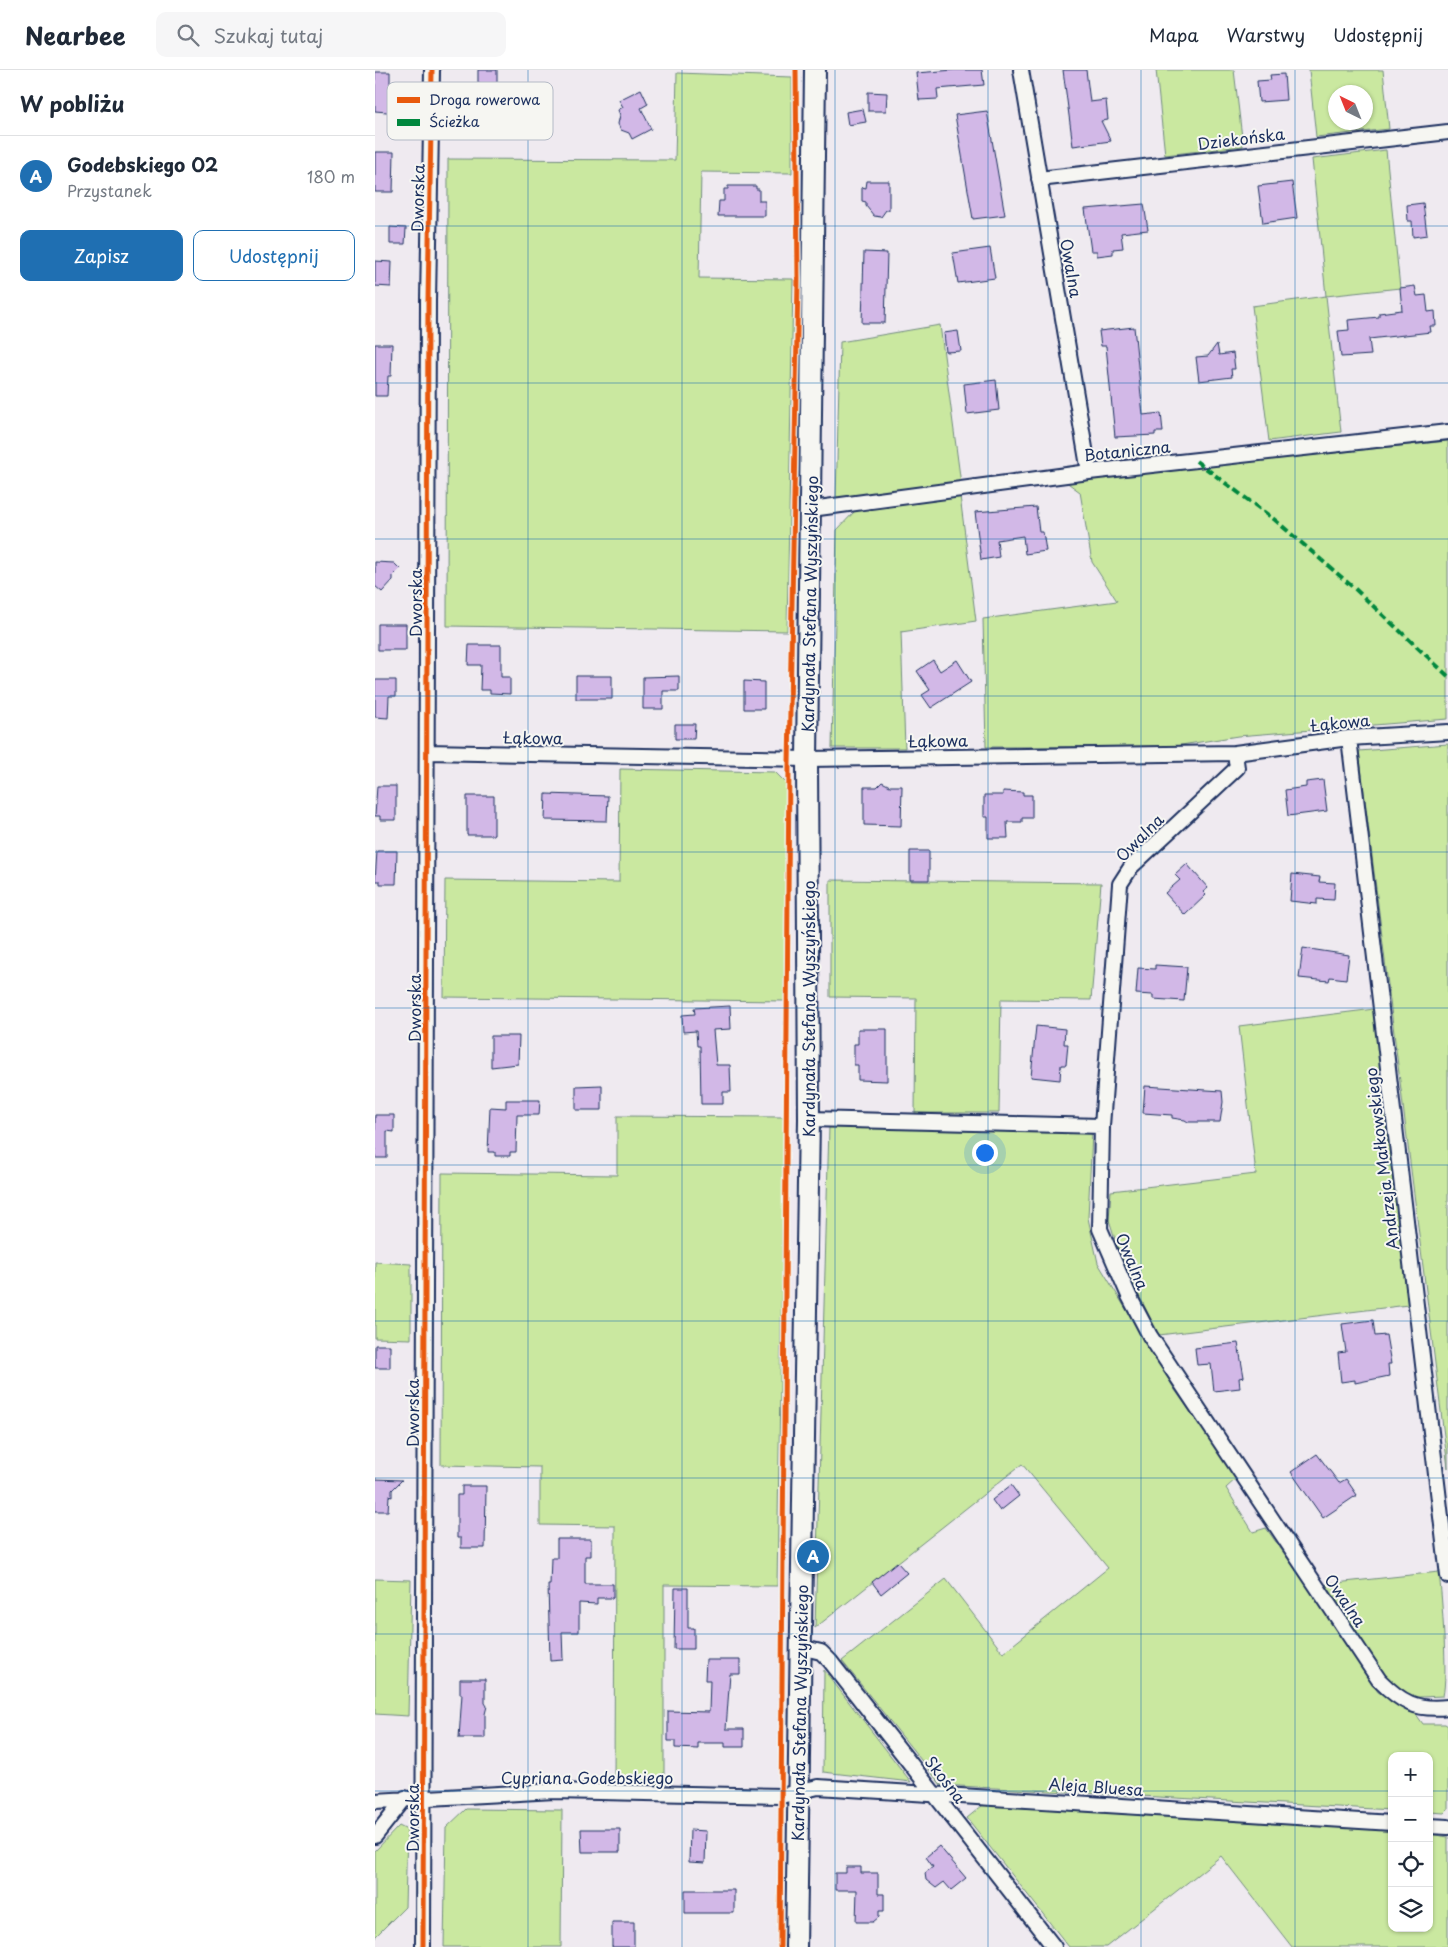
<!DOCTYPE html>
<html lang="pl">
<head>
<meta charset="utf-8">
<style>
  :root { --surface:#fff; --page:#f6f6f7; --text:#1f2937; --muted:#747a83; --line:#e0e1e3; --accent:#1f6fb2 }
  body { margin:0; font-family:"Playpen Sans",sans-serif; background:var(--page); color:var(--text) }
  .controls { position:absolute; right:15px; bottom:15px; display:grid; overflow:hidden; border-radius:10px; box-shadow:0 1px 4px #0004 }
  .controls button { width:45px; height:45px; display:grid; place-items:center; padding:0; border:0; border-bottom:1px solid var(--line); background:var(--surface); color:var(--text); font:25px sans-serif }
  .compass { position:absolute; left:953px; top:15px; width:45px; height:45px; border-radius:50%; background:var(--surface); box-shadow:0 1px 4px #0004; rotate:317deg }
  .you { position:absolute; left:609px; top:1082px; width:18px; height:18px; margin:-12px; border:4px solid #fff; border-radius:50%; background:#1a73e8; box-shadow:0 0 0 8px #1a73e833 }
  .badge { display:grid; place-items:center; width:32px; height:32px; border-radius:50%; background:var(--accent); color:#fff; font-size:16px; font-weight:700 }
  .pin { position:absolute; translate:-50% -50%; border:2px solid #fff; box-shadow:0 1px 5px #0006 }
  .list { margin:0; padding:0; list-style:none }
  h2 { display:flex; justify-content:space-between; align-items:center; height:65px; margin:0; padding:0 20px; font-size:21px }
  h2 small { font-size:16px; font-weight:400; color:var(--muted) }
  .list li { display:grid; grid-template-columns:32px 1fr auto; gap:15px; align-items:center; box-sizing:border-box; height:80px; padding:0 20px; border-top:1px solid var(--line) }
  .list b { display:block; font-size:19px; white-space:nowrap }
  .list p { margin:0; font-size:16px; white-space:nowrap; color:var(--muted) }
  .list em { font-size:16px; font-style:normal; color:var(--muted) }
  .actions { display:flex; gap:10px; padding:15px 20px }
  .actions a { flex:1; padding:11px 0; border:1px solid var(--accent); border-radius:10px; text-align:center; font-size:18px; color:var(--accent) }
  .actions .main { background:var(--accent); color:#fff }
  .icon { flex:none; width:28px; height:28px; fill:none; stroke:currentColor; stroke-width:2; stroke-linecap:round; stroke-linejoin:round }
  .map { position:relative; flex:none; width:1073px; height:1877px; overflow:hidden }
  header { display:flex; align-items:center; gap:30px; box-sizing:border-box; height:70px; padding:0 25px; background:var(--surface); border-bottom:1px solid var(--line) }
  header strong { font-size:24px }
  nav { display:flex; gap:28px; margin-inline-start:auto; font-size:18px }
  .search { width:350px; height:45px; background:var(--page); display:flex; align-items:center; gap:12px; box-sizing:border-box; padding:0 18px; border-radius:10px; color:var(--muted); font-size:19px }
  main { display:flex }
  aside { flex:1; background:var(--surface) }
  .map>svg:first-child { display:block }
</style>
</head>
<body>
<header>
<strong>Nearbee</strong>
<div class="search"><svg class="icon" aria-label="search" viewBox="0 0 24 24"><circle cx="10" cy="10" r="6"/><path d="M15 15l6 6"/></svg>Szukaj tutaj</div>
<nav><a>Mapa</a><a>Warstwy</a><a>Udostępnij</a></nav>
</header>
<main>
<aside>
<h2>W pobliżu<small></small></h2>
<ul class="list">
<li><span class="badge">A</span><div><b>Godebskiego 02</b><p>Przystanek</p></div><em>180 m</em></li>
</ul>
<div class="actions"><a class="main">Zapisz</a><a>Udostępnij</a></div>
</aside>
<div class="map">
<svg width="1073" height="1877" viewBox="0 0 1073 1877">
  <rect width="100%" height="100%" fill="#efeaf0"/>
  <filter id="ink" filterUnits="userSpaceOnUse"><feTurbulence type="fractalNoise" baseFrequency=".02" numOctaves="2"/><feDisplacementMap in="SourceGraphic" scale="10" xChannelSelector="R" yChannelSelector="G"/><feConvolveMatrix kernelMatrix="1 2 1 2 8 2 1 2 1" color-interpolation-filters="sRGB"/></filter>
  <g filter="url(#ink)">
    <path fill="#cae8a0" stroke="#728c7f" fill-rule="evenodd" d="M 781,0 L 859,0 L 868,76 L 790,85 Z
      M 934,0 L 1008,0 L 1014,59 L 941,67 ZM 961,22 L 991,22 L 991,52 L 961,52 Z
      M 302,3 L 417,7 L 417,103 L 326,102 L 324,208 L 418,209 L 412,561 L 72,556 L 73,89 L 300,90 Z
      M 1011,80 L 1025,218 L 951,226 L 966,362 L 894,371 L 877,236 L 951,226 L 937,89 Z
      M 565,255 L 586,414 L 461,431 L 465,272 Z
      M 1073,371 L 1073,649 L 863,666 L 800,676 L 611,677 L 608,549 L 742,531 L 717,492 L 705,422 L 690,411 Z
      M 585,426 L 601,551 L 526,562 L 530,678 L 457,678 L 462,460 L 480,441 Z
      M 1073,674 L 1073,1398 L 984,681 Z
      M 245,699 L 400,702 L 411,713 L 409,931 L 69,927 L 70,810 L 244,812 Z
      M 455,810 L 726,813 L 716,930 L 626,929 L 624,1043 L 540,1043 L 541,928 L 455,927 Z
      M 999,939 L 1033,1235 L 784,1265 L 748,1194 L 734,1150 L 736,1121 L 881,1104 L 864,956 Z
      M 242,1046 L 409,1047 L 402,1516 L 289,1515 L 289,1714 L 239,1713 L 240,1456 L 165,1455 L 165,1397 L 66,1395 L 67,1103 L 242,1105 Z
      M 454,1057 L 717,1062 L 713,1148 L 723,1193 L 800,1320 L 862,1408 L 851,1418 L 878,1462 L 891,1458 L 964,1561 L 1003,1622 L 1038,1640 L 1048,1654 L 1070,1654 L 1073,1656 L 1073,1739 L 1069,1743 L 1054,1742 L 1054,1686 L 1017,1686 L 1017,1740 L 566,1715 L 467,1591 L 571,1509 L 628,1583 L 733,1498 L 647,1394 L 440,1558 Z
      M 0,1192 L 36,1194 L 36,1269 L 0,1268 Z
      M 1064,1502 C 1067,1529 1073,1606 1068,1626 L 1022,1628 L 951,1514 Z
      M 0,1509 L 36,1510 L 33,1646 L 0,1644 Z
      M 449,1600 L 536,1712 L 448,1702 Z
      M 608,1735 L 1017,1761 L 1017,1858 L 1054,1858 L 1054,1764 L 1073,1767 L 1073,1877 L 917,1877 L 846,1786 L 731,1877 L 694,1877 L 592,1748 Z
      M 91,1739 L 187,1740 L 186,1877 L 69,1877 L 71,1758 Z
      M 24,1756 L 32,1760 L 30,1837 L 0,1867 L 0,1781 Z"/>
    <path fill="#d2b8e7" stroke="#1b2f5e" d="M 103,0 L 122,0 L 122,21 L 140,22 L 139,51 L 129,59 L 113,57 L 113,23 L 108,23 L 109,14 L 103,14 Z
      M 579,0 L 607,0 L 609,15 L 562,19 L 563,29 L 544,30 L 541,3 Z
      M 688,0 L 711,0 L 715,32 L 731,30 L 733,50 L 726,51 L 736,71 L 698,76 Z
      M 0,2 L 15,2 L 15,14 L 19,14 L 19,17 L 24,18 L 24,43 L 0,41 Z
      M 909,4 L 911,30 L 884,32 L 882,11 L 896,10 L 895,5 Z
      M 266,19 L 273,34 L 266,38 L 276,59 L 257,69 L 254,63 L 246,60 L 243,54 L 245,45 L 243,40 L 248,37 L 244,30 Z
      M 493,22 L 512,23 L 511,41 L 493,41 Z
      M 488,39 L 491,52 L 473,55 L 471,42 Z
      M 612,41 L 630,145 L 598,149 L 580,45 Z
      M 0,82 L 19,82 L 18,122 L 0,122 Z
      M 492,111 L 514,111 L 514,140 L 511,140 L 506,147 L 499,146 L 491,136 L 491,132 L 487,131 L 487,117 L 491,118 Z
      M 917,112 L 922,148 L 888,153 L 883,116 Z
      M 353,116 L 381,116 L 381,119 L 384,119 L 384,131 L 390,131 L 390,146 L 343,146 L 344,131 L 349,131 L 349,119 L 353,119 Z
      M 1048,133 L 1052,165 L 1038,167 L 1037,151 L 1033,151 L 1032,135 Z
      M 769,134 L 773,160 L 746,163 L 748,178 L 738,179 L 738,184 L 722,186 L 722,181 L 716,181 L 710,139 Z
      M 15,157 L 31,158 L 30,174 L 15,174 Z
      M 615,178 L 620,208 L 583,213 L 578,183 Z
      M 489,182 L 512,183 L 510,253 L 487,253 Z
      M 0,191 L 17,192 L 16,217 L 0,216 Z
      M 1040,216 L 1042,226 L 1051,225 L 1053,242 L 1060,241 L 1061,256 L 1055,256 L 1056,262 L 994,269 L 996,285 L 966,287 L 963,261 L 974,260 L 973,250 L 1004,247 L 1004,243 L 1027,240 L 1025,218 Z
      M 759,257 L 768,345 L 786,343 L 788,362 L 780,362 L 780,365 L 740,367 L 731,276 L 726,276 L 724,261 Z
      M 583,261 L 586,281 L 571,282 L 569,263 Z
      M 0,274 L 17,274 L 16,306 L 13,306 L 12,326 L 0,326 Z
      M 842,274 L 844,285 L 858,283 L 860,299 L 856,299 L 857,307 L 824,311 L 821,287 L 833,286 Z
      M 621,310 L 624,340 L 592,344 L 589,314 Z
      M 661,437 L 664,462 L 668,462 L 671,481 L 650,484 L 648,466 L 622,470 L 624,487 L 606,490 L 600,442 Z
      M 0,492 L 19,493 L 25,499 L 18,506 L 18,510 L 7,522 L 0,516 Z
      M 3,554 L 31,554 L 31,580 L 3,580 Z
      M 94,575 L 126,575 L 126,607 L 135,607 L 135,624 L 115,623 L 115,620 L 105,620 L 106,595 L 93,595 Z
      M 558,590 L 565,601 L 582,590 L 596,612 L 556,638 L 547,625 L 555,620 L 542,601 Z
      M 201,606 L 237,606 L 237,629 L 201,629 Z
      M 304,606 L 304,621 L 288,621 L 288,639 L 268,639 L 268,607 Z
      M 0,610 L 21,610 L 21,626 L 14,626 L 13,648 L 0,647 Z
      M 369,611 L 389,612 L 389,639 L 369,639 Z
      M 300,654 L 320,654 L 319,669 L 300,669 Z
      M 948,710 L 952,741 L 913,746 L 910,720 L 931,717 L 931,712 Z
      M 507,712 L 515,716 L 527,716 L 526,756 L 489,755 L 489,717 L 502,717 Z
      M 2,716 L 21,716 L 21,750 L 5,750 L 5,746 L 0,746 Z
      M 628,721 L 648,722 L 648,725 L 657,725 L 657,748 L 647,748 L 647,752 L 632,752 L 633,768 L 613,768 L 613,747 L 609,747 L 609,725 L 628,725 Z
      M 171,724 L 233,726 L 232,751 L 170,750 Z
      M 92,726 L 119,726 L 119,765 L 92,765 Z
      M 2,781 L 22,781 L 21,814 L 5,814 L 5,811 L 0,811 Z
      M 535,781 L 554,781 L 554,810 L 535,810 Z
      M 812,794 L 833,818 L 828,822 L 831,825 L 810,845 L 790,823 L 805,810 L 800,805 Z
      M 917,804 L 945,807 L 944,812 L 960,813 L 959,830 L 942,829 L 942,834 L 915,831 Z
      M 928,878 L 974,885 L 971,909 L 955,907 L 954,911 L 924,908 Z
      M 780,895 L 812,897 L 809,931 L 778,929 L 778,925 L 761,924 L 763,898 L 780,899 Z
      M 355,936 L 356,959 L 338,960 L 341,995 L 355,995 L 356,1022 L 348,1022 L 348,1034 L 326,1034 L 325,976 L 322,976 L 321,961 L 308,962 L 307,945 L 320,944 L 319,938 Z
      M 661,956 L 690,959 L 689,974 L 693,974 L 691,995 L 686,995 L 685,1010 L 656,1007 Z
      M 483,959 L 512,959 L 512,1011 L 483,1010 L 483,995 L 479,995 L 479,974 L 483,974 Z
      M 116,966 L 144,966 L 143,994 L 116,997 Z
      M 227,1015 L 227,1040 L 201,1040 L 201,1016 Z
      M 770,1016 L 847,1021 L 848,1032 L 845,1052 L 813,1052 L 810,1050 L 797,1048 L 797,1045 L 768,1043 Z
      M 131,1030 L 165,1030 L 164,1045 L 142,1045 L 141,1082 L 135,1082 L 135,1086 L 120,1086 L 120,1082 L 113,1082 L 115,1037 L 131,1038 Z
      M 0,1045 L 19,1045 L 19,1062 L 12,1061 L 12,1088 L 0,1088 Z
      M 998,1250 L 1000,1266 L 1011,1265 L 1016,1294 L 1013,1294 L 1014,1306 L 980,1313 L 980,1310 L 966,1312 L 963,1283 L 971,1282 L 967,1254 Z
      M 863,1273 L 869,1307 L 864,1308 L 865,1318 L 839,1321 L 836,1294 L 822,1295 L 820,1278 Z
      M 0,1275 L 15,1275 L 15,1298 L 0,1298 Z
      M 942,1384 L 964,1413 L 971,1409 L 982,1425 L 948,1448 L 916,1402 Z
      M 0,1409 L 27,1410 L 17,1420 L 17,1427 L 14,1426 L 13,1441 L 0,1441 Z
      M 636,1415 L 644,1426 L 625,1441 L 617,1430 Z
      M 87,1416 L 111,1416 L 110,1478 L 86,1478 L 86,1468 L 82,1468 L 82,1425 L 87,1425 Z
      M 182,1469 L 216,1469 L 216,1486 L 210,1486 L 210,1514 L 238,1514 L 238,1528 L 222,1528 L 222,1534 L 204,1533 L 204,1562 L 187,1562 L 188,1590 L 175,1591 L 173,1515 L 175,1515 L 176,1488 L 182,1488 Z
      M 522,1492 L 532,1503 L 506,1524 L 497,1512 Z
      M 300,1518 L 313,1518 L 313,1558 L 319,1558 L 319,1579 L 299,1579 Z
      M 331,1590 L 365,1590 L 365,1604 L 355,1604 L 351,1659 L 369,1659 L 369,1677 L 350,1677 L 350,1673 L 323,1673 L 323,1679 L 300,1678 L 300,1671 L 293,1671 L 293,1641 L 334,1642 L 335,1610 L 330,1610 Z
      M 85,1609 L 110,1609 L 110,1633 L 112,1636 L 110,1644 L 110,1668 L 84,1668 L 87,1624 L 85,1624 Z
      M 206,1759 L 245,1759 L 245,1782 L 207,1782 Z
      M 315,1760 L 331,1761 L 330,1793 L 314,1792 Z
      M 564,1776 L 591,1808 L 576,1820 L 569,1812 L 561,1818 L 551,1810 L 550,1803 L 558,1797 L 551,1787 Z
      M 471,1797 L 486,1797 L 486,1803 L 503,1803 L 503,1824 L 509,1824 L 509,1841 L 504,1841 L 504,1847 L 498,1852 L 481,1852 L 482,1820 L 460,1820 L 460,1803 L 471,1803 Z
      M 310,1820 L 359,1820 L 359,1843 L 310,1843 Z
      M 237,1852 L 259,1852 L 259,1877 L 237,1877 Z"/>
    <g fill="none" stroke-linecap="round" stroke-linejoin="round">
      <defs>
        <path id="minor" d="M 646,0 L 714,402
          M 664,109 L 1073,62
          M 436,439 L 714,402 L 1073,362
          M 974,668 L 1073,1506
          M 52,682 L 432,689 L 860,683 L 974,668 L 1073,662
          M 860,683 L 862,698 L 756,797 L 745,814 L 727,1056 L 725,1159 L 754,1226 L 775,1266 L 1004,1610 C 1026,1632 1041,1641 1073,1637
          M 434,1049 L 727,1056
          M 425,1577 L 446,1582 L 455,1591 L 679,1877
          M 0,1731 L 179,1721 L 406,1726 L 443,1717 L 1017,1753
          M 1054,1756 L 1073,1757
          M 0,1766 L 30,1728
          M 48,1877 L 53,231 L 57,0"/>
        <path id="secondary" d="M 421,1877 L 434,1049 L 432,689 L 440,0"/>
      </defs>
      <use href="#minor" stroke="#1b2f5e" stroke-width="18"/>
      <use href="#secondary" stroke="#1b2f5e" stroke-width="24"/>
      <use href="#minor" stroke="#f6f6f2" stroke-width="14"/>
      <use href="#secondary" stroke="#f6f6f2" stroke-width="20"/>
      <path stroke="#00873e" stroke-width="4" stroke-dasharray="8 4" stroke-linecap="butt" d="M 821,391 L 900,450 L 979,518 L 1073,606"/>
      <defs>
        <path id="cycleway" d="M 48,1877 L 53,231 L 57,0
          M 405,1877 L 414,695 L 423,210 L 421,0"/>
      </defs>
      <use href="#cycleway" stroke="#f6f6f2" stroke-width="8"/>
      <use href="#cycleway" stroke="#e8590c" stroke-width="5"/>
    </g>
  </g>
  <path fill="none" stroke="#1f6fb2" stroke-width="1" stroke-opacity="0.55" d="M 153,0 L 153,1877M 307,0 L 307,1877M 460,0 L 460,1877M 613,0 L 613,1877M 766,0 L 766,1877M 920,0 L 920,1877M 0,156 L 1073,156M 0,313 L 1073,313M 0,469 L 1073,469M 0,626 L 1073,626M 0,782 L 1073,782M 0,938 L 1073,938M 0,1095 L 1073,1095M 0,1251 L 1073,1251M 0,1408 L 1073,1408M 0,1564 L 1073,1564M 0,1721 L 1017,1721M 1054,1721 L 1073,1721"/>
  <g text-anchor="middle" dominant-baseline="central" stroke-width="4" stroke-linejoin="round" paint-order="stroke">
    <g font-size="16" fill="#1b2f5e" stroke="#f6f6f2">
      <text transform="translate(866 68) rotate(-7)">Dziekońska</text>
      <text transform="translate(42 128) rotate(-89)">Dworska</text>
      <text transform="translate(697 198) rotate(80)">Owalna</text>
      <text transform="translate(752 380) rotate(-6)">Botaniczna</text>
      <text transform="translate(40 533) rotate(-90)">Dworska</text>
      <text transform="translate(434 534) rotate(-89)">Kardynała Stefana Wyszyńskiego</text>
      <text transform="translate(965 652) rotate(-6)">Łąkowa</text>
      <text transform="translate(158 667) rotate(1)">Łąkowa</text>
      <text transform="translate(563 670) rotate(-1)">Łąkowa</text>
      <text transform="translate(764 767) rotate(-45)">Owalna</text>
      <text transform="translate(39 938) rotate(-90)">Dworska</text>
      <text transform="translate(433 939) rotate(-90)">Kardynała Stefana Wyszyńskiego</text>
      <text transform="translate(1006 1089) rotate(-97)">Andrzeja Małkowskiego</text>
      <text transform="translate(758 1191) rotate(67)">Owalna</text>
      <text transform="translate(37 1343) rotate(-90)">Dworska</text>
      <text transform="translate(971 1530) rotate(56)">Owalna</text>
      <text transform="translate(424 1643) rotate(-89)">Kardynała Stefana Wyszyńskiego</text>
      <text x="212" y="1707">Cypriana Godebskiego</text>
      <text transform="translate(571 1709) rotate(52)">Skośna</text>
      <text transform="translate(721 1716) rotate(4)">Aleja Bluesa</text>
      <text transform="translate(37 1748) rotate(-90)">Dworska</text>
    </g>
  </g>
  <rect x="12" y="12" width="166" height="58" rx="8" fill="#f6f6f2" stroke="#b4bac6" stroke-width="1"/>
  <rect x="22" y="27" width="23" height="6" fill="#e8590c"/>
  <rect x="22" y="49" width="23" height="7" fill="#00873e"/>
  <g font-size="14" fill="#1b2f5e">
    <text x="54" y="35">Droga rowerowa</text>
    <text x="54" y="57">Ścieżka</text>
  </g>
</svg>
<div class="controls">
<button>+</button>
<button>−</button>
<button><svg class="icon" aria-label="locate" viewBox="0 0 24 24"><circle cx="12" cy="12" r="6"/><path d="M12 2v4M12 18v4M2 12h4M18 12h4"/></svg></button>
<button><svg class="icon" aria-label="layers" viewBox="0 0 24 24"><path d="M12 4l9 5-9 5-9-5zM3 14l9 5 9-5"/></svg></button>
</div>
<svg class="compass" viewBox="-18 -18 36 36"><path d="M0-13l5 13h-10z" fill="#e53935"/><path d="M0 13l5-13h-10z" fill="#747a83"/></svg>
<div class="you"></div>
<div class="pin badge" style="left:438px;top:1486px">A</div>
</div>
</main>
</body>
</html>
